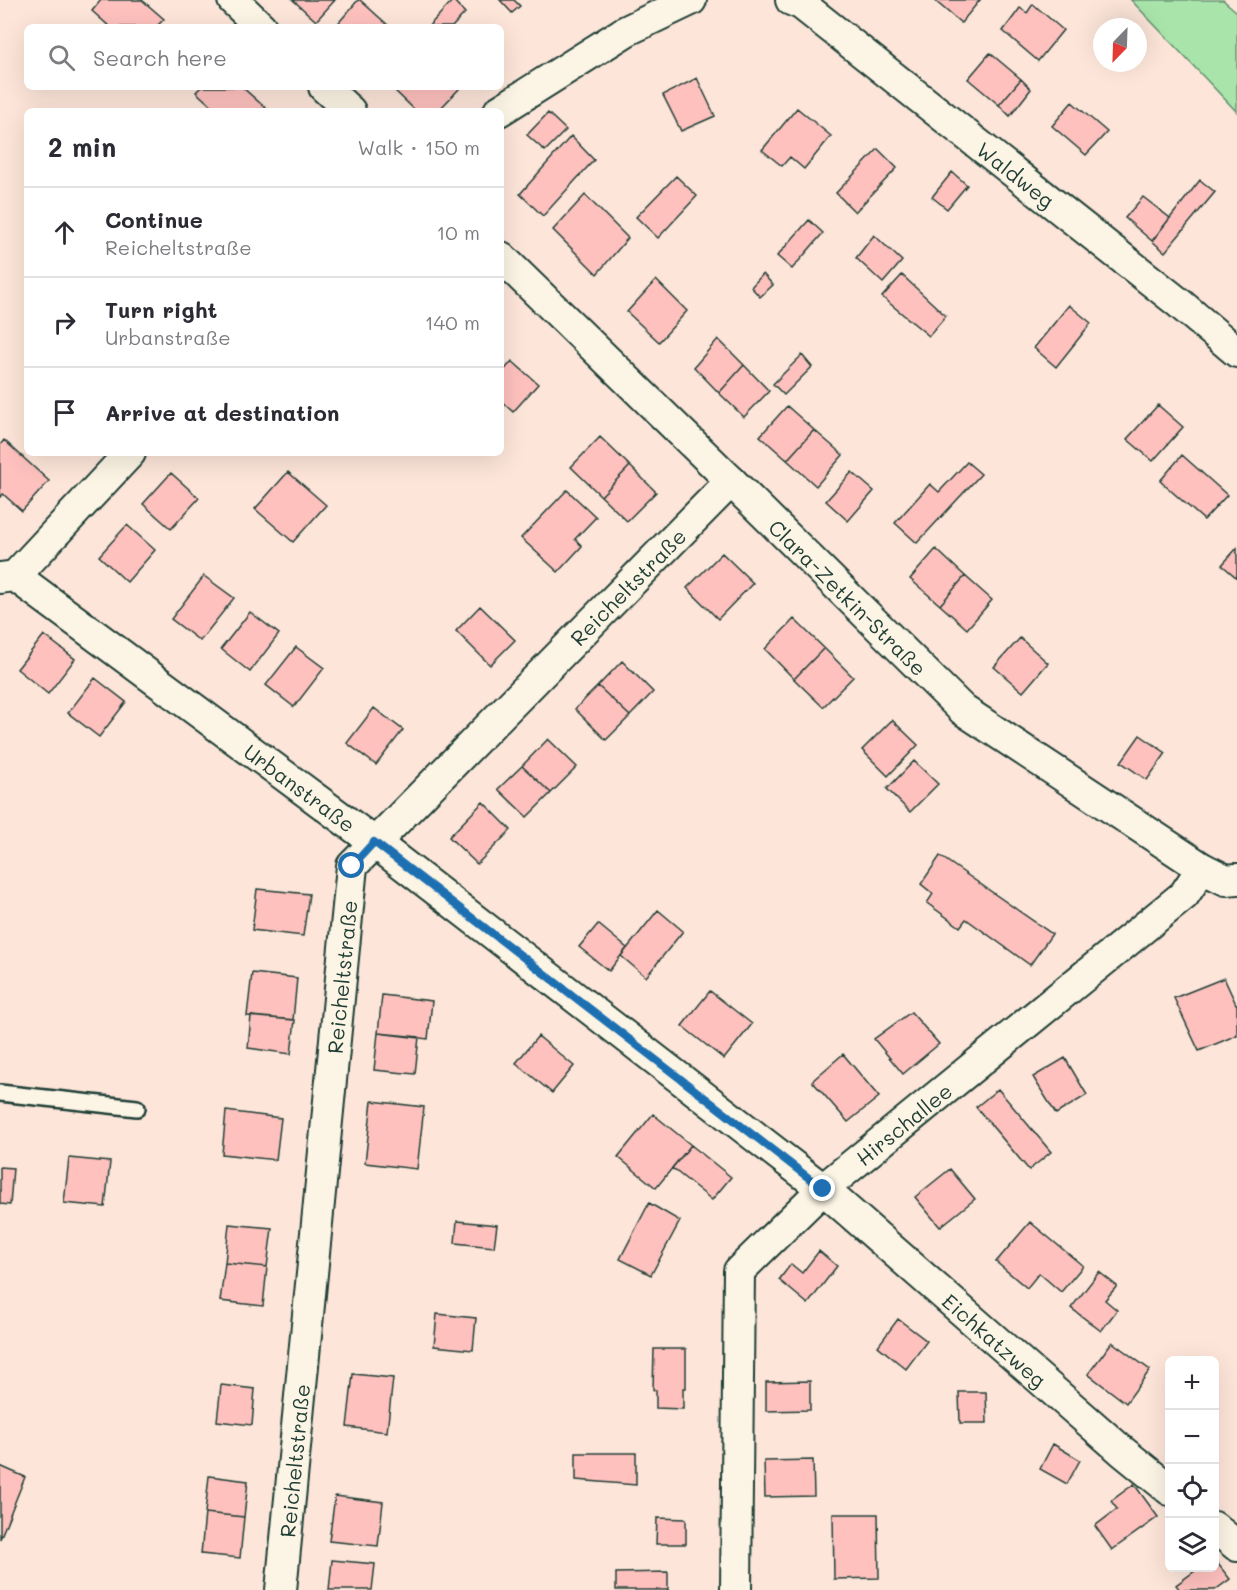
<!DOCTYPE html>
<html lang="en">
<head>
<meta charset="utf-8">
<style>
  :root { --surface:#fff; --page:#f7f7f7; --text:#2b2b33; --muted:#7c7c81; --line:#e1e1e2 }
  body { margin:0; font-family:Mali,sans-serif; background:var(--page); color:var(--text) }
  .controls { position:absolute; right:18px; bottom:18px; display:grid; overflow:hidden; border-radius:9px; box-shadow:0 6px 24px #0002 }
  .controls button { width:54px; height:54px; display:grid; place-items:center; padding:0; border:0; border-bottom:2px solid var(--line); background:var(--surface); color:var(--text); font:30px sans-serif }
  .compass { position:absolute; left:1093px; top:18px; width:54px; height:54px; border-radius:50%; background:var(--surface); box-shadow:0 6px 24px #0002; rotate:203deg }
  .stop { position:absolute; width:18px; height:18px; margin:-14px; border:4px solid #1f6fb2; border-radius:50%; background:#fff }
  .stop.end { background:#1f6fb2; border-color:#fff; box-shadow:0 2px 6px #0008 }
  .list { margin:0; padding:0; list-style:none }
  h2 { display:flex; justify-content:space-between; align-items:center; height:78px; margin:0; padding:0 24px; font-size:26px }
  h2 small { font-size:20px; font-weight:400; color:var(--muted) }
  .list li { display:grid; grid-template-columns:39px 1fr auto; gap:18px; align-items:center; box-sizing:border-box; height:90px; padding:0 24px; border-top:2px solid var(--line) }
  .list b { display:block; font-size:22px; white-space:nowrap }
  .list p { margin:0; font-size:20px; white-space:nowrap; color:var(--muted) }
  .list em { font-size:20px; font-style:normal; color:var(--muted) }
  .icon { flex:none; width:33px; height:33px; fill:none; stroke:currentColor; stroke-width:2; stroke-linecap:round; stroke-linejoin:round }
  .map { position:relative; flex:none; width:1237px; height:1590px; overflow:hidden }
  .search { position:absolute; background:var(--surface); box-shadow:0 6px 24px #0002; left:24px; top:24px; width:480px; height:66px; display:flex; align-items:center; gap:15px; box-sizing:border-box; padding:0 21px; border-radius:9px; color:var(--muted); font-size:22px }
  .panel { position:absolute; background:var(--surface); box-shadow:0 6px 24px #0002; left:24px; top:108px; width:480px; height:348px; border-radius:9px }
  .map>svg:first-child { display:block }
</style>
</head>
<body>
<div class="map">
<svg width="1237" height="1590" viewBox="0 0 1237 1590">
  <rect width="100%" height="100%" fill="#fde5d9"/>
  <filter id="ink" filterUnits="userSpaceOnUse"><feTurbulence type="fractalNoise" baseFrequency=".0167" numOctaves="2"/><feDisplacementMap in="SourceGraphic" scale="12" xChannelSelector="R" yChannelSelector="G"/><feConvolveMatrix kernelMatrix="1 2 1 2 8 2 1 2 1" color-interpolation-filters="sRGB"/></filter>
  <g filter="url(#ink)">
    <path fill="#a9e5ab" stroke="#649170" stroke-width="1.5" d="M 1131,0 L 1223,0 L 1237,12 L 1237,112 Z"/>
    <path fill="#fec1be" stroke="#1f3d34" stroke-width="1.5" d="M 101,0 L 142,0 L 164,19 L 156,27 L 110,27 L 92,11 Z
      M 293,0 L 335,0 L 316,21 Z
      M 358,0 L 360,0 L 390,27 L 335,27 Z
      M 453,0 L 465,13 L 452,27 L 428,27 Z
      M 500,0 L 514,0 L 520,6 L 512,13 Z
      M 934,0 L 980,0 L 961,23 Z
      M 1033,4 L 1063,30 L 1038,61 L 1003,31 L 1020,8 L 1027,13 Z
      M 990,53 L 1021,79 L 999,105 L 968,79 Z
      M 697,78 L 715,116 L 681,131 L 663,95 Z
      M 1021,79 L 1031,89 L 1010,116 L 999,105 Z
      M 201,87 L 242,87 L 269,111 L 217,111 L 196,92 Z
      M 391,87 L 457,87 L 459,89 L 438,111 L 416,111 Z
      M 1072,102 L 1107,132 L 1086,155 L 1052,126 Z
      M 797,108 L 831,136 L 804,169 L 790,157 L 782,166 L 762,150 Z
      M 548,113 L 566,130 L 545,151 L 527,135 Z
      M 571,136 L 594,160 L 543,216 L 520,194 Z
      M 878,149 L 897,168 L 855,212 L 836,193 Z
      M 952,172 L 967,185 L 947,209 L 932,197 Z
      M 676,176 L 697,196 L 658,238 L 636,217 Z
      M 1200,180 L 1215,192 L 1165,252 L 1152,241 Z
      M 585,195 L 628,238 L 597,274 L 553,230 Z
      M 1143,197 L 1170,218 L 1152,241 L 1125,218 Z
      M 809,220 L 823,233 L 792,269 L 777,256 Z
      M 874,235 L 902,261 L 883,283 L 856,258 Z
      M 763,274 L 773,285 L 760,297 L 751,287 Z
      M 902,275 L 946,316 L 929,336 L 882,297 Z
      M 656,280 L 687,311 L 659,342 L 627,312 Z
      M 1069,305 L 1091,323 L 1056,367 L 1034,348 Z
      M 718,339 L 744,365 L 719,393 L 694,367 Z
      M 802,355 L 812,367 L 784,395 L 773,384 Z
      M 512,361 L 538,384 L 513,412 L 501,401 L 501,374 Z
      M 744,365 L 769,391 L 744,417 L 719,393 Z
      M 1158,405 L 1183,427 L 1153,461 L 1127,439 Z
      M 787,406 L 814,430 L 787,460 L 760,436 Z
      M 814,430 L 843,455 L 816,486 L 787,460 Z
      M 600,437 L 630,466 L 601,496 L 571,467 Z
      M 4,440 L 49,481 L 22,511 L 3,494 L 0,497 L 0,445 Z
      M 1182,455 L 1227,495 L 1204,520 L 1160,481 Z
      M 967,462 L 981,474 L 917,543 L 895,523 L 930,484 L 939,492 Z
      M 630,466 L 656,492 L 627,521 L 601,496 Z
      M 288,472 L 326,505 L 293,542 L 255,509 Z
      M 852,472 L 874,491 L 848,521 L 826,501 Z
      M 171,473 L 199,498 L 171,529 L 143,504 Z
      M 567,490 L 596,517 L 575,539 L 582,546 L 558,572 L 521,538 Z
      M 127,525 L 155,550 L 127,582 L 99,556 Z
      M 1237,548 L 1237,578 L 1222,565 Z
      M 936,549 L 965,576 L 940,605 L 910,579 Z
      M 722,553 L 753,583 L 718,619 L 687,588 Z
      M 204,576 L 234,598 L 200,641 L 171,619 Z
      M 965,576 L 992,600 L 967,629 L 940,605 Z
      M 480,606 L 515,640 L 490,665 L 456,631 Z
      M 250,612 L 279,634 L 250,672 L 221,649 Z
      M 794,619 L 824,648 L 794,679 L 765,649 Z
      M 44,635 L 75,659 L 48,694 L 17,669 Z
      M 1020,638 L 1048,663 L 1023,692 L 994,667 Z
      M 296,647 L 324,668 L 294,707 L 266,685 Z
      M 824,648 L 853,677 L 823,707 L 794,679 Z
      M 622,661 L 653,692 L 630,716 L 598,686 Z
      M 95,678 L 126,702 L 99,737 L 68,713 Z
      M 598,686 L 630,716 L 606,740 L 575,709 Z
      M 374,708 L 403,730 L 376,765 L 347,743 Z
      M 892,720 L 918,745 L 888,776 L 862,750 Z
      M 1140,735 L 1166,753 L 1147,780 L 1121,762 Z
      M 548,739 L 577,767 L 551,793 L 522,766 Z
      M 914,761 L 938,784 L 910,812 L 887,789 Z
      M 522,766 L 551,793 L 527,817 L 498,789 Z
      M 483,802 L 511,830 L 477,864 L 449,837 Z
      M 940,856 L 1052,934 L 1030,965 L 966,919 L 960,927 L 927,903 L 933,894 L 921,884 Z
      M 257,889 L 309,894 L 303,936 L 252,930 Z
      M 658,910 L 683,931 L 646,977 L 621,956 Z
      M 598,924 L 627,948 L 609,971 L 579,947 Z
      M 252,973 L 297,978 L 293,1020 L 247,1016 Z
      M 1224,978 L 1236,1004 L 1237,1004 L 1237,1035 L 1199,1051 L 1174,998 Z
      M 710,991 L 752,1024 L 724,1059 L 682,1026 Z
      M 382,995 L 432,1001 L 428,1039 L 378,1033 Z
      M 911,1012 L 939,1044 L 903,1074 L 874,1039 Z
      M 251,1016 L 295,1020 L 291,1054 L 248,1048 Z
      M 378,1033 L 419,1037 L 415,1074 L 374,1070 Z
      M 538,1036 L 574,1066 L 552,1093 L 516,1063 Z
      M 843,1054 L 879,1097 L 848,1122 L 812,1081 Z
      M 1065,1058 L 1087,1095 L 1056,1114 L 1033,1077 Z
      M 998,1089 L 1051,1152 L 1029,1170 L 976,1107 Z
      M 372,1101 L 424,1107 L 417,1169 L 365,1163 Z
      M 226,1111 L 281,1118 L 276,1160 L 222,1154 Z
      M 653,1114 L 691,1145 L 656,1188 L 618,1157 Z
      M 691,1145 L 731,1177 L 712,1200 L 672,1168 Z
      M 69,1158 L 110,1162 L 105,1207 L 64,1203 Z
      M 0,1167 L 13,1168 L 10,1205 L 0,1204 Z
      M 950,1169 L 975,1199 L 940,1227 L 915,1197 Z
      M 649,1203 L 680,1221 L 651,1275 L 620,1259 Z
      M 457,1221 L 497,1225 L 494,1247 L 455,1243 Z
      M 1030,1222 L 1083,1266 L 1061,1292 L 1039,1273 L 1027,1288 L 996,1262 Z
      M 229,1224 L 272,1228 L 267,1267 L 225,1263 Z
      M 819,1251 L 837,1266 L 808,1304 L 779,1280 L 791,1264 L 802,1273 Z
      M 225,1263 L 267,1267 L 263,1306 L 220,1301 Z
      M 1099,1272 L 1117,1286 L 1105,1300 L 1117,1310 L 1101,1331 L 1071,1308 Z
      M 437,1314 L 476,1318 L 473,1350 L 434,1346 Z
      M 898,1319 L 927,1341 L 906,1369 L 878,1346 Z
      M 1112,1342 L 1150,1370 L 1126,1403 L 1088,1374 Z
      M 654,1349 L 686,1349 L 686,1388 L 683,1388 L 683,1409 L 656,1408 L 656,1390 L 653,1390 Z
      M 353,1374 L 393,1378 L 387,1432 L 347,1427 Z
      M 810,1381 L 810,1410 L 766,1411 L 766,1382 Z
      M 221,1385 L 255,1389 L 252,1425 L 217,1421 Z
      M 959,1392 L 986,1392 L 987,1423 L 960,1423 Z
      M 1053,1444 L 1080,1460 L 1067,1484 L 1040,1469 Z
      M 576,1453 L 636,1453 L 636,1485 L 576,1480 Z
      M 813,1460 L 814,1496 L 765,1497 L 764,1461 Z
      M 0,1466 L 25,1477 L 0,1539 Z
      M 209,1476 L 248,1481 L 244,1517 L 205,1513 Z
      M 1134,1484 L 1158,1517 L 1112,1550 L 1095,1526 L 1117,1509 L 1111,1501 Z
      M 335,1496 L 383,1502 L 378,1546 L 329,1541 Z
      M 205,1513 L 244,1517 L 240,1558 L 201,1554 Z
      M 833,1514 L 878,1514 L 879,1578 L 834,1579 Z
      M 657,1518 L 686,1519 L 686,1544 L 656,1544 Z
      M 1214,1559 L 1230,1579 L 1215,1590 L 1180,1590 L 1176,1585 L 1199,1568 L 1214,1568 Z
      M 332,1560 L 375,1564 L 372,1590 L 329,1590 Z
      M 668,1572 L 668,1590 L 616,1590 L 616,1573 Z"/>
    <g fill="none" stroke-linecap="round" stroke-linejoin="round">
      <defs>
        <path id="lane" d="M 0,1093 L 137,1108"/>
        <g id="street">
          <path d="M 233,0 L 261,27"/>
          <path id="s1" d="M 791,0 L 801,4 L 1179,303 L 1237,352"/>
          <path d="M 324,87 L 350,111"/>
          <path d="M 499,111 L 626,31 L 691,0"/>
          <path id="s2" d="M 501,257 L 731,481 L 963,710 L 1202,868 L 1226,880 L 1237,879"/>
          <path d="M 15,576 L 130,453"/>
          <path id="s3" d="M 0,578 L 15,576 L 374,842 L 823,1189 L 1122,1451 L 1170,1490"/>
          <path d="M 1214,1527 L 1237,1546"/>
          <path id="s4" d="M 281,1590 L 352,866 L 731,481"/>
          <path id="s5" d="M 736,1590 L 739,1271 L 823,1189 L 1184,895 L 1202,868"/>
        </g>
      </defs>
      <use href="#lane" stroke="#1f3d34" stroke-width="20"/>
      <use href="#street" stroke="#1f3d34" stroke-width="34"/>
      <use href="#lane" stroke="#fcf5e5" stroke-width="15"/>
      <use href="#street" stroke="#fcf5e5" stroke-width="30"/>
    </g>
  </g>
  <g fill="none" stroke-linecap="round" stroke-linejoin="round" filter="url(#ink)">
    <path stroke="#1f6fb2" stroke-width="8" d="M 352,866 L 374,842 L 823,1189"/>
  </g>
  <g text-anchor="middle" dominant-baseline="central" stroke-width="4.5" stroke-linejoin="round" paint-order="stroke">
    <g font-size="21" fill="#1f3d34" stroke="#fcf5e5">
      <text stroke="none"><textPath href="#s1" startOffset="285">Waldweg</textPath></text>
      <text stroke="none"><textPath href="#s4" startOffset="1120">Reicheltstraße</textPath></text>
      <text stroke="none"><textPath href="#s2" startOffset="486">Clara-Zetkin-Straße</textPath></text>
      <text stroke="none"><textPath href="#s3" startOffset="370">Urbanstraße</textPath></text>
      <text stroke="none"><textPath href="#s4" startOffset="616">Reicheltstraße</textPath></text>
      <text stroke="none"><textPath href="#s5" startOffset="540">Hirschallee</textPath></text>
      <text stroke="none"><textPath href="#s3" startOffset="1258">Eichkatzweg</textPath></text>
      <text stroke="none"><textPath href="#s4" startOffset="130">Reicheltstraße</textPath></text>
    </g>
  </g>
</svg>
<div class="controls">
<button>+</button>
<button>−</button>
<button><svg class="icon" aria-label="locate" viewBox="0 0 24 24"><circle cx="12" cy="12" r="6"/><path d="M12 2v4M12 18v4M2 12h4M18 12h4"/></svg></button>
<button><svg class="icon" aria-label="layers" viewBox="0 0 24 24"><path d="M12 4l9 5-9 5-9-5zM3 14l9 5 9-5"/></svg></button>
</div>
<svg class="compass" viewBox="-18 -18 36 36"><path d="M0-13l5 13h-10z" fill="#e53935"/><path d="M0 13l5-13h-10z" fill="#7c7c81"/></svg>
<div class="stop" style="left:352px;top:866px"></div>
<div class="stop end" style="left:823px;top:1189px"></div>
<div class="search"><svg class="icon" aria-label="search" viewBox="0 0 24 24"><circle cx="10" cy="10" r="6"/><path d="M15 15l6 6"/></svg>Search here</div>
<section class="panel">
<h2>2 min<small>Walk · 150 m</small></h2>
<ul class="list">
<li><svg class="icon" aria-label="ahead" viewBox="0 0 24 24"><path d="M12 20V5M6 11l6-6 6 6"/></svg><div><b>Continue</b><p>Reicheltstraße</p></div><em>10 m</em></li>
<li><svg class="icon" aria-label="right" viewBox="0 0 24 24"><path d="M7 20v-9h11M14 6l5 5-5 5"/></svg><div><b>Turn right</b><p>Urbanstraße</p></div><em>140 m</em></li>
<li><svg class="icon" aria-label="arrive" viewBox="0 0 24 24"><path d="M6 21V4h12l-3 4 3 4H6"/></svg><div><b>Arrive at destination</b></div></li>
</ul>
</section>
</div>
</body>
</html>
